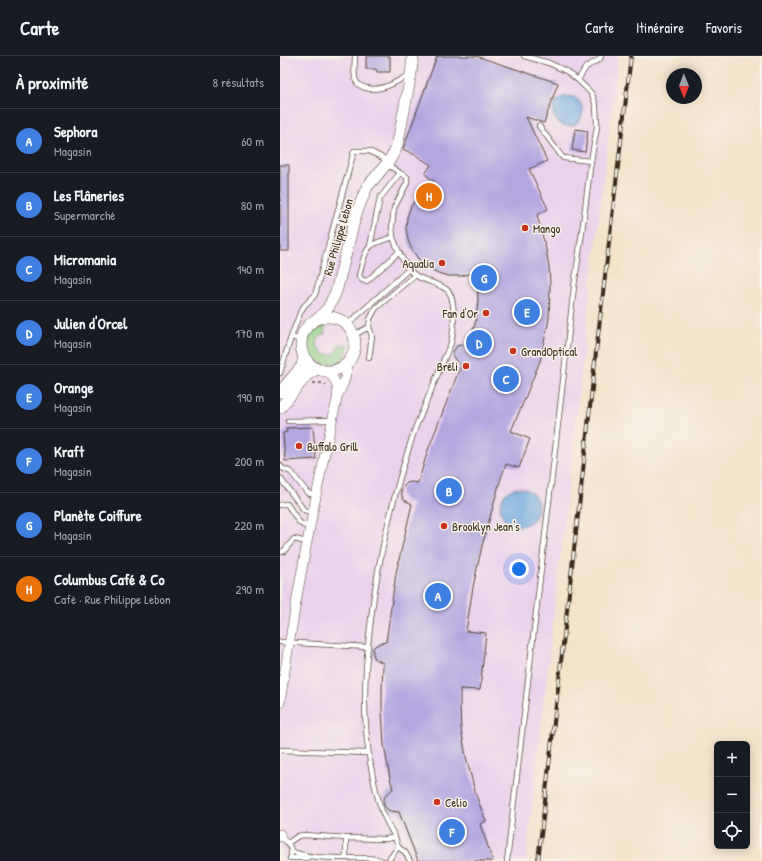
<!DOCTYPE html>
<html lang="fr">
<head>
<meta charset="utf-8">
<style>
  :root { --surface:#171b24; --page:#20242c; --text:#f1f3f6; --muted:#9ea1a6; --line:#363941; --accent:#ea580c }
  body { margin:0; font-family:"Patrick Hand",sans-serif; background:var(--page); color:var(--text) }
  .controls { position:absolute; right:12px; bottom:12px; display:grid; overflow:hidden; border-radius:6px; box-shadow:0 2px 10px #0003 }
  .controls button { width:36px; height:36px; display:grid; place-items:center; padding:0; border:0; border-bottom:1px solid var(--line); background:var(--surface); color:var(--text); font:20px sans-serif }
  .compass { position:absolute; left:386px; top:12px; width:36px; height:36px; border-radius:50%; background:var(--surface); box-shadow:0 2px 10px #0003; rotate:179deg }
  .you { position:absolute; left:239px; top:513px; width:14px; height:14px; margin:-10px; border:3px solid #fff; border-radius:50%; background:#1a73e8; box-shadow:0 0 0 6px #1a73e833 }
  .badge { display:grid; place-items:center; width:26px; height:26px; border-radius:50%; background:var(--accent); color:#fff; font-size:13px; font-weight:700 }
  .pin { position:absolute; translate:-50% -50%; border:2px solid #fff; box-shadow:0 1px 4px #0006 }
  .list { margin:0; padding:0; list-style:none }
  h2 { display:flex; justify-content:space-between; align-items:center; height:52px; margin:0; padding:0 16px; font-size:17px }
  h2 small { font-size:13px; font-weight:400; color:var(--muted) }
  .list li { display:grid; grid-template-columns:26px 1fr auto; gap:12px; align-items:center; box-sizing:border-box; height:64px; padding:0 16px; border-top:1px solid var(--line) }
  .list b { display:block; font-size:15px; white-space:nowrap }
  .list p { margin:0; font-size:13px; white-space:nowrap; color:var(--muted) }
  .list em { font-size:13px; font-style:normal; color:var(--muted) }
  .icon { flex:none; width:22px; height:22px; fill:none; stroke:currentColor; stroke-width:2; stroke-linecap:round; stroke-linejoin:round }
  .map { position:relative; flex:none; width:482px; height:805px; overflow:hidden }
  header { display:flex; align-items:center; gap:24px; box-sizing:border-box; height:56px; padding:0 20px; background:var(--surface); border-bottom:1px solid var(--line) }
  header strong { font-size:19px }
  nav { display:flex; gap:22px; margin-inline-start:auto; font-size:14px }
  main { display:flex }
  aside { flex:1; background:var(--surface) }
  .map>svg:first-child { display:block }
</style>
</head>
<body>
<header>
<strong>Carte</strong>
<nav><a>Carte</a><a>Itinéraire</a><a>Favoris</a></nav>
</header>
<main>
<aside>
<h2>À proximité<small>8 résultats</small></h2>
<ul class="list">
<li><span class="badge" style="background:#3f7fe0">A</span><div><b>Sephora</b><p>Magasin</p></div><em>60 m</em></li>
<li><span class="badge" style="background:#3f7fe0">B</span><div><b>Les Flâneries</b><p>Supermarché</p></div><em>80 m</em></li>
<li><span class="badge" style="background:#3f7fe0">C</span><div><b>Micromania</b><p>Magasin</p></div><em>140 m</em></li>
<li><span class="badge" style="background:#3f7fe0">D</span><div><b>Julien d'Orcel</b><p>Magasin</p></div><em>170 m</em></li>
<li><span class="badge" style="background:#3f7fe0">E</span><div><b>Orange</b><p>Magasin</p></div><em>190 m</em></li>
<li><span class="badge" style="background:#3f7fe0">F</span><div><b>Kraft</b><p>Magasin</p></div><em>200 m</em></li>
<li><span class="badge" style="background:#3f7fe0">G</span><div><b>Planète Coiffure</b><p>Magasin</p></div><em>220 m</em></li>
<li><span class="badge" style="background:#e8710a">H</span><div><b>Columbus Café &amp; Co</b><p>Café · Rue Philippe Lebon</p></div><em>290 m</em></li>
</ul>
</aside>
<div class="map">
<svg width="482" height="805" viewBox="0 0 482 805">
  <rect width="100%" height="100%" fill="#f7f3e8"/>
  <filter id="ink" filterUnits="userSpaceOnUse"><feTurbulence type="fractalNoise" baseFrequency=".025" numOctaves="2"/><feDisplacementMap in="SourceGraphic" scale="8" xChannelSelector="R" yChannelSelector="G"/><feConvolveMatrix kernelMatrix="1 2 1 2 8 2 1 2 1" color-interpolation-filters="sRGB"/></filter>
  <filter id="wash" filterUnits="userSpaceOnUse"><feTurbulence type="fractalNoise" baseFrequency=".012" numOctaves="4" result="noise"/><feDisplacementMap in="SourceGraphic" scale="16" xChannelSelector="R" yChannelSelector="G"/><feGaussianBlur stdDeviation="0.9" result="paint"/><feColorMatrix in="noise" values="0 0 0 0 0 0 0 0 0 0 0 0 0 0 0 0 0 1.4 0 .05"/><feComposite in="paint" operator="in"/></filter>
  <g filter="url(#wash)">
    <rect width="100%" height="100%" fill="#f5e2ca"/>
    <path fill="#ebd1eb" d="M 0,0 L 338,0 L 302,308 L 246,805 L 0,805 Z"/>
    <path fill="#89cb83" stroke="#627a50" d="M 44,268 L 45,278 C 23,289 55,312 59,289 L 69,289 C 64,319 23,311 29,284 C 31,276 37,271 44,268 Z"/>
    <path fill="#6fa7de" stroke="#55687e" d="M273 55a15 15 0 1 1 30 0a15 15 0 1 1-30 0Z
      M220 451a19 19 0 1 1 38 0a19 19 0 1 1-38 0Z"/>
    <g id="blocks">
      <path fill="#b4a6e0" d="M 86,0 L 110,0 L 110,16 L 97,16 L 96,13 L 86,13 Z
        M 157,0 L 196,0 L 278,27 L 264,67 L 246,61 L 267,105 L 249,113 L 268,153 L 257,159 L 266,193 L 269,211 L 270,229 L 269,263 L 260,305 L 243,347 L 231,375 L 250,383 L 239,412 L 226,408 L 220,425 L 202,490 L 193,531 L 186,575 L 206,577 L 200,634 L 180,633 L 180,651 L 181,673 L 186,701 L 196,739 L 206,765 L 200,768 L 213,805 L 138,805 L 119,756 L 110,755 L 107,753 L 104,749 L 104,743 L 105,740 L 108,737 L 113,733 L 110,722 L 104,689 L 102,655 L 102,635 L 103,607 L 95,603 L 93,598 L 93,592 L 95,590 L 100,587 L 106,586 L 116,517 L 132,448 L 126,445 L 123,443 L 121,436 L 122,432 L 127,427 L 131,426 L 138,427 L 148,394 L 181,309 L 175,304 L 173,300 L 173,296 L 177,290 L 181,289 L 189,289 L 196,264 L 198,244 L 197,216 L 181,220 L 169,220 L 158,217 L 148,211 L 139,204 L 132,194 L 128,184 L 126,173 L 127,161 L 131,150 L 145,132 L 155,126 L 145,118 L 151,109 L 137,100 L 123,93 Z
        M 295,73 L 308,75 L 305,96 L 292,94 Z
        M 0,109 L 9,109 L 9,195 L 0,195 Z
        M 33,371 L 36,403 L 5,405 L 3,377 L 7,376 L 6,372 Z"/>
    </g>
  </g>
  <g filter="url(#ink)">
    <use href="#blocks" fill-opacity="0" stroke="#574638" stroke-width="1"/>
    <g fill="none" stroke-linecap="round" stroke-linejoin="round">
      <defs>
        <path id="service" d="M 75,0 C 75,7 73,19 76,25 C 78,29 82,31 86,32 C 101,36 116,26 129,19
          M 298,24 L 306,11 L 320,3 L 321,0
          M 259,70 L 283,102 L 311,105
          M 107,108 L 120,117
          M 55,164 L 73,169
          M 90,190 L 100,142 L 120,117 L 127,121 L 127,127 L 114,152 L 112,170 L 113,181
          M 67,269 L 129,213
          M 89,271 L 92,280 L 89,302
          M 74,279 L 89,271 L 90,263 L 96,252 L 135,219
          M 11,281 L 22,284
          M 0,317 L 11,281 L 20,257 L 24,250 L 35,239 L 74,95 L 89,95 L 109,105
          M 8,365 L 52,364
          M 0,409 L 2,412 L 11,416 L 26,435 L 30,438 L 36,439
          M 0,422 L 24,454 L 32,457
          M 0,449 L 3,448 L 7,448 L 19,466 L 23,469 L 30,471
          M 0,496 L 4,495 L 14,483 L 27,486
          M 0,586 L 87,591
          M 0,694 L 88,697
          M 0,781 C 7,785 12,790 11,798
          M 66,782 L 66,802
          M 8,787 L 18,780 L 24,779 L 66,782 L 106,783 L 115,781 C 112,775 108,769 105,762 C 98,748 95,731 92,716 C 82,668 84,620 90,571 C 97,505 112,443 133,379 C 136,369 141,359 145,349 C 154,328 162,307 171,287 C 174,275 177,241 166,233 C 157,227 144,225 135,219 C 125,212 117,192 113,181 C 106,184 97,185 91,190 C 84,195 81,212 79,220 L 82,224 L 87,225 L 119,196
          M 118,791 L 125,796 L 130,805
          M 11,795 C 28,803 57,802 76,802 C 85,802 94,801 103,805
          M 10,802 L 27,802
          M 108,805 L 118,791 L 115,781
          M 227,805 L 294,231 L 302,176 L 311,105 L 317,71 L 316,50 L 312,38 L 298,24 L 286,15 L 269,7 L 244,0"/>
        <path id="minor" d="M 58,339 L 64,326 L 69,306
          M 0,647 C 15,545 34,443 57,343 C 58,328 57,326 47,315
          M 0,778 L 1,781"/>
        <path id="tertiary" d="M21 288a27 27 0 1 1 54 0a27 27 0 1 1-54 0Z
          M 38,263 L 48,252 L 56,236 L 76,158 L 87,131 L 109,105 L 116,93 L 119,81 L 131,18 L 133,0
          M 0,336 L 22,310 L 24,300
          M 0,352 L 27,319 L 37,313"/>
      </defs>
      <use href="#service" stroke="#574638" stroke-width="6"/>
      <use href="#minor" stroke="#574638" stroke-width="10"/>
      <use href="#tertiary" stroke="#574638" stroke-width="12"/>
      <path stroke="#574638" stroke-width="1.5" stroke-dasharray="3 3" stroke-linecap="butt" d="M 33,327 L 42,327 L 46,329"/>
      <use href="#service" stroke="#fff" stroke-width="4.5"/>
      <use href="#minor" stroke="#fff" stroke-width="9"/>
      <use href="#tertiary" stroke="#fff" stroke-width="11"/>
      <defs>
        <path id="rail" d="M 258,805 L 301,433 L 315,305 L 351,0"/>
      </defs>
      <use href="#rail" stroke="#3b2a1e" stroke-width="4"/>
      <use href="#rail" stroke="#f7f3e8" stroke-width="2.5" stroke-dasharray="8" stroke-linecap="butt"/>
    </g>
  </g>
  <g fill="#c8321e" stroke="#f7f3e8" stroke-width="1.5">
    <circle cx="245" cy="172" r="4"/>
    <circle cx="162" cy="207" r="4"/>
    <circle cx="206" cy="257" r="4"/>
    <circle cx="233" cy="295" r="4"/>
    <circle cx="186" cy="310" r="4"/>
    <circle cx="19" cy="390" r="4"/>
    <circle cx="164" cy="470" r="4"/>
    <circle cx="157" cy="746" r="4"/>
  </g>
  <g text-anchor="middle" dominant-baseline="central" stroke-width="3" stroke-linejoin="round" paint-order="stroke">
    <g font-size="12" fill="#3b2a1e" stroke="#f7f3e8" text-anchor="start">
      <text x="253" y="172">Mango</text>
      <text x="154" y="207" text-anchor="end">Aqualia</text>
      <text x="198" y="257" text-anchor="end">Fan d'Or</text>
      <text x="241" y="295">GrandOptical</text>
      <text x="178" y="310" text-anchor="end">Bréli</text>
      <text x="27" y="390">Buffalo Grill</text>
      <text x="172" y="470">Brooklyn Jean's</text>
      <text x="165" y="746">Celio</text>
    </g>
    <g font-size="12" fill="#3b2a1e" stroke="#f7f3e8">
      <text transform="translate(58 181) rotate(-74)">Rue Philippe Lebon</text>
    </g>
  </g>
</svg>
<div class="controls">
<button>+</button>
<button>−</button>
<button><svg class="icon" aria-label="locate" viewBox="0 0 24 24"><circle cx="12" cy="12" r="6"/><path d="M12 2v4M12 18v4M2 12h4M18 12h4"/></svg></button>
</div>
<svg class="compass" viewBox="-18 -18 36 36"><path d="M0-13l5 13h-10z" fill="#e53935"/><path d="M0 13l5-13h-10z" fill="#9ea1a6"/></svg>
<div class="you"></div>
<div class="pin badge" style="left:158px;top:540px;background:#3f7fe0">A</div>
<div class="pin badge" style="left:169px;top:435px;background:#3f7fe0">B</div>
<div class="pin badge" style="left:226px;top:323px;background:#3f7fe0">C</div>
<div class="pin badge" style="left:199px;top:287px;background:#3f7fe0">D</div>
<div class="pin badge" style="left:247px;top:256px;background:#3f7fe0">E</div>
<div class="pin badge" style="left:172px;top:776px;background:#3f7fe0">F</div>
<div class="pin badge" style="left:204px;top:222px;background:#3f7fe0">G</div>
<div class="pin badge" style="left:149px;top:140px;background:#e8710a">H</div>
</div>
</main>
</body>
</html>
